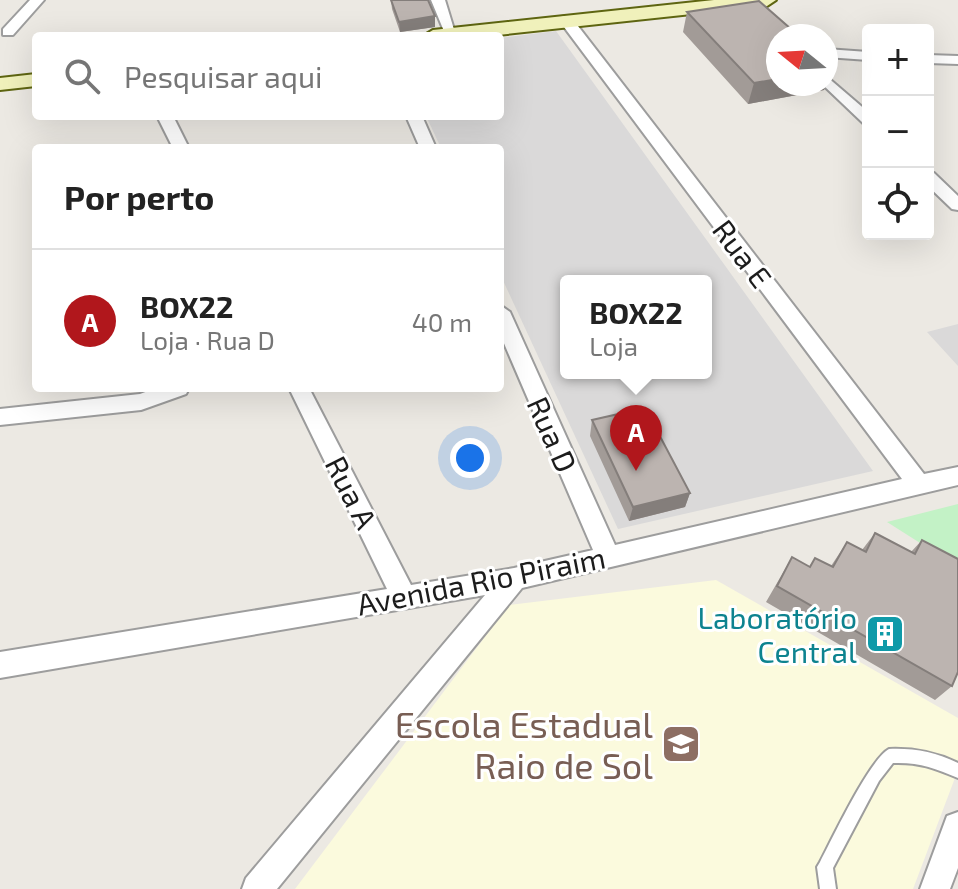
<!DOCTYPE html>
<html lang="pt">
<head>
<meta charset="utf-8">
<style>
  :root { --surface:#fff; --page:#f6f6f6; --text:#222; --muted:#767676; --line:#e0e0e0; --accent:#b1171c }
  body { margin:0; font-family:"Exo 2",sans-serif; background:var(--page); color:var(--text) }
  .controls { position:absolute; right:24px; top:24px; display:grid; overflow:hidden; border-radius:8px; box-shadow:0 8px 32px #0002 }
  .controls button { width:72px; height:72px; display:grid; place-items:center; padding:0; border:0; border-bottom:2px solid var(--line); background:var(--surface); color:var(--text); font:40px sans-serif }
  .compass { position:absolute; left:766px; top:24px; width:72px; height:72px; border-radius:50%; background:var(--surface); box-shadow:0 8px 32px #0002; rotate:288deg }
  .you { position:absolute; left:470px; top:458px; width:28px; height:28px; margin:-20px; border:6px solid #fff; border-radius:50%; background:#1a73e8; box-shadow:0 0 0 12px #1a73e833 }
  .badge { display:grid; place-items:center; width:52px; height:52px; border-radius:50%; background:var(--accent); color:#fff; font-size:26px; font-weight:700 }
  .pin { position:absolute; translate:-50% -66px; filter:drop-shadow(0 2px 4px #0008) }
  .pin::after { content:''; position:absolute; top:42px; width:28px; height:24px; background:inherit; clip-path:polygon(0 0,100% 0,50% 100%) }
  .popup { position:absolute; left:560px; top:275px; width:152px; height:104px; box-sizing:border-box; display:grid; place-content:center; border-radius:8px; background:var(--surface); filter:drop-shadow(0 2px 6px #0005); font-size:26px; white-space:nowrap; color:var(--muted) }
  .popup b { font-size:30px; color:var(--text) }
  .popup::after { content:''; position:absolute; left:50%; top:100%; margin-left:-16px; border:16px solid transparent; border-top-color:var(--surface) }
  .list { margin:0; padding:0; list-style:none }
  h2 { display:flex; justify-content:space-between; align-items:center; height:104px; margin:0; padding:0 32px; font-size:34px }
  h2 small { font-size:26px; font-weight:400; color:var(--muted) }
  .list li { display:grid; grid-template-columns:52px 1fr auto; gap:24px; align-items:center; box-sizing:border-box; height:144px; padding:0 32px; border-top:2px solid var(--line) }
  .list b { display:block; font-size:30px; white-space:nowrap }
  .list p { margin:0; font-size:26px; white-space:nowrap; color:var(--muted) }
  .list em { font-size:26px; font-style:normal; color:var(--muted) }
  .icon { flex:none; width:44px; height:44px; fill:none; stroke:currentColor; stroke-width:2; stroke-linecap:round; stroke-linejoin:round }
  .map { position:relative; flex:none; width:958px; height:889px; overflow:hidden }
  .search { position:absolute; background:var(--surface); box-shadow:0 8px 32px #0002; left:32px; top:32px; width:472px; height:88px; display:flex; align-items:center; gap:20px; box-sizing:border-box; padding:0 28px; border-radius:8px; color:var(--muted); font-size:30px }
  .panel { position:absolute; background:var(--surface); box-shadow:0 8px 32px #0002; left:32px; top:144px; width:472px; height:248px; border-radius:8px }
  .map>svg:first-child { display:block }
</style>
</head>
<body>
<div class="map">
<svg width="958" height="889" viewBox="0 0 958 889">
  <rect width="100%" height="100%" fill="#ece9e3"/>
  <path fill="#dad9d9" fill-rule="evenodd" d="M 556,31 L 873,471 L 618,529 L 500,274 L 500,148 L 441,148 L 426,116 L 500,116 L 500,38 ZM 566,281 L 706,281 L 706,373 L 566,373 Z
    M 958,324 L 958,366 L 927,332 Z"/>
  <path fill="#fbfadd" d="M 716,580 L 958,718 L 958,770 L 913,889 L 295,889 L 509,605 Z"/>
  <path fill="#c3f2c6" d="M 958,504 L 958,567 L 887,522 Z"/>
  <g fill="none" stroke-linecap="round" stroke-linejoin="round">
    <defs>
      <path id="lane" d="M 889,749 C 914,748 935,752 958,763 L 958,778 C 934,768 919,762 893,763 L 879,781 L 833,868 L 836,889 L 820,889 L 817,867 L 820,862 C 832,839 870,759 889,749 Z"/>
      <path id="street" d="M 30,0 L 44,0 L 13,35 L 3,35 L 3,29 Z
        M 431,0 L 445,0 L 456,36 L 446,36 Z
        M 566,16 L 571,17 L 924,474 L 958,467 L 958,485 L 522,588 L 277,889 L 242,889 L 246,878 L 485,595 L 0,678 L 0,652 L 387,589 L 289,388 L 309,388 L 411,585 L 514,568 L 593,550 L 500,334 L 500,305 L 510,312 L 615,545 L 902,479 L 561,23 L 561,17 Z
        M 826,49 L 868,52 L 868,60 L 826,57 Z
        M 928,55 L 958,56 L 958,64 L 928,63 Z
        M 826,76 L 868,112 L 868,125 L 863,123 L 822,84 L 826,84 Z
        M 157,116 L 173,116 L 189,148 L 173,148 Z
        M 406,116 L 422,116 L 436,148 L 420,148 Z
        M 928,172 L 934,173 L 958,196 L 958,210 L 952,209 L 928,186 Z
        M 156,388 L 189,388 L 186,394 L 141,410 L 0,425 L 0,409 L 140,394 Z
        M 958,812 L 958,868 L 950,889 L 920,889 L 947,816 Z"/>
      <path id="secondary" d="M 714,0 L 776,0 L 767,6 L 488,36 L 423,36 L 433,30 Z
        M 36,74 L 36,86 L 0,90 L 0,78 Z"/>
    </defs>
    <use href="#lane" stroke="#9d9d9d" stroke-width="4"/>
    <use href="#street" stroke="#9d9d9d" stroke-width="4"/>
    <use href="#secondary" stroke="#5e6511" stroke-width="4"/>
    <use href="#lane" fill="#fff" fill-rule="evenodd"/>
    <use href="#street" fill="#fff" fill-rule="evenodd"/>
    <use href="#secondary" fill="#f0f1bb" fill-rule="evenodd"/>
  </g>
  <path fill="#a29b97" d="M 391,0 L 435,16 L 435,27 L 400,32 L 392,9 Z
    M 687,12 L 827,65 L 831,70 L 824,90 L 748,104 L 683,32 Z
    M 592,420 L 690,493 L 685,507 L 629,521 L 590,436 Z
    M 875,533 L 911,552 L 922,540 L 952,686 L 935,700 L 766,602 L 792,557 L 809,567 L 815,558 L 831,566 L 847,542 L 862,550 Z"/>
  <path fill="#847e7b" d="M 435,16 L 435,27 L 400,32 L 399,22 Z
    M 831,70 L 824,90 L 748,104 L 754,83 L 778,79 L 778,84 L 826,84 L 826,71 Z
    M 690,493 L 685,507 L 629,521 L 633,507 Z"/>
  <path fill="#bcb4b0" stroke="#847e7b" stroke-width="2" d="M 391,0 L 428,0 L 435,16 L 399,22 Z
    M 759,1 L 799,36 L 778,36 L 778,79 L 754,83 L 687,12 Z
    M 645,408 L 690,493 L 633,507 L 592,420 Z
    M 875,533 L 915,554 L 922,540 L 958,559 L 958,672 L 952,686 L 777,586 L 792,557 L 810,567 L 815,558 L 833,567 L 847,542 L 866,552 Z"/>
  <defs>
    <symbol id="building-square" viewBox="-11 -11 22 22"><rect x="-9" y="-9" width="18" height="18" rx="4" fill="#0f9aa8" stroke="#fff"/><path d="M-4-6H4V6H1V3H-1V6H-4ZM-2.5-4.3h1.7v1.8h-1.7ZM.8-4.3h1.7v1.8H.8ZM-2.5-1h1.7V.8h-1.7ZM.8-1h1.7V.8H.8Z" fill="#fff"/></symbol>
    <symbol id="school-square" viewBox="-11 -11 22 22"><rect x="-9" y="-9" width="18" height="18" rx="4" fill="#8d6e63" stroke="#fff"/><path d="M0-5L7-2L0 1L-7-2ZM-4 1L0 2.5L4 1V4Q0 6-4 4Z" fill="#fff"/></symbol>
  </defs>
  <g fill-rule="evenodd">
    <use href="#building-square" x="863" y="612" width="44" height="44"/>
    <use href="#school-square" x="659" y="722" width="44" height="44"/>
  </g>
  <g text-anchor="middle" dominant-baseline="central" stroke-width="6" stroke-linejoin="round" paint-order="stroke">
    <g font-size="30" fill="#1c1c1c" stroke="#fff">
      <text transform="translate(743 253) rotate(53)">Rua E</text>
      <text transform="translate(553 434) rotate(66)">Rua D</text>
      <text transform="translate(352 492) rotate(63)">Rua A</text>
      <text transform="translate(481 580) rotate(-11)">Avenida Rio Piraim</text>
    </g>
    <g font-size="30" fill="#0d838f" stroke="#fff" text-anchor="end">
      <text x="857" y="617">Laboratório<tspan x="857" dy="34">Central</tspan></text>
    </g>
    <g font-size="36" fill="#785e54" stroke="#fff" text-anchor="end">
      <text x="653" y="723">Escola Estadual<tspan x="653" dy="41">Raio de Sol</tspan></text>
    </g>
  </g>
</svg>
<div class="controls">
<button>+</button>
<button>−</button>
<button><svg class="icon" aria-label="locate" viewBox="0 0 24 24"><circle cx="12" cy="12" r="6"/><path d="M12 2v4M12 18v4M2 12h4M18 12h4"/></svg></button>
</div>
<svg class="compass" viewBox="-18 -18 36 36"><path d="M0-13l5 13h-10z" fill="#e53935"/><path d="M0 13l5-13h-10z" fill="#767676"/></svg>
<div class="you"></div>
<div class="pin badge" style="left:636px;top:471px">A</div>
<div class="popup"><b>BOX22</b>Loja</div>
<div class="search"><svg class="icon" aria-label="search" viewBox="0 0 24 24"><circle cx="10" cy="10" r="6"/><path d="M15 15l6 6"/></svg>Pesquisar aqui</div>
<section class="panel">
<h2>Por perto<small></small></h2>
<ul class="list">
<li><span class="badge">A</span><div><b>BOX22</b><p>Loja · Rua D</p></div><em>40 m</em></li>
</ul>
</section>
</div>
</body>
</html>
